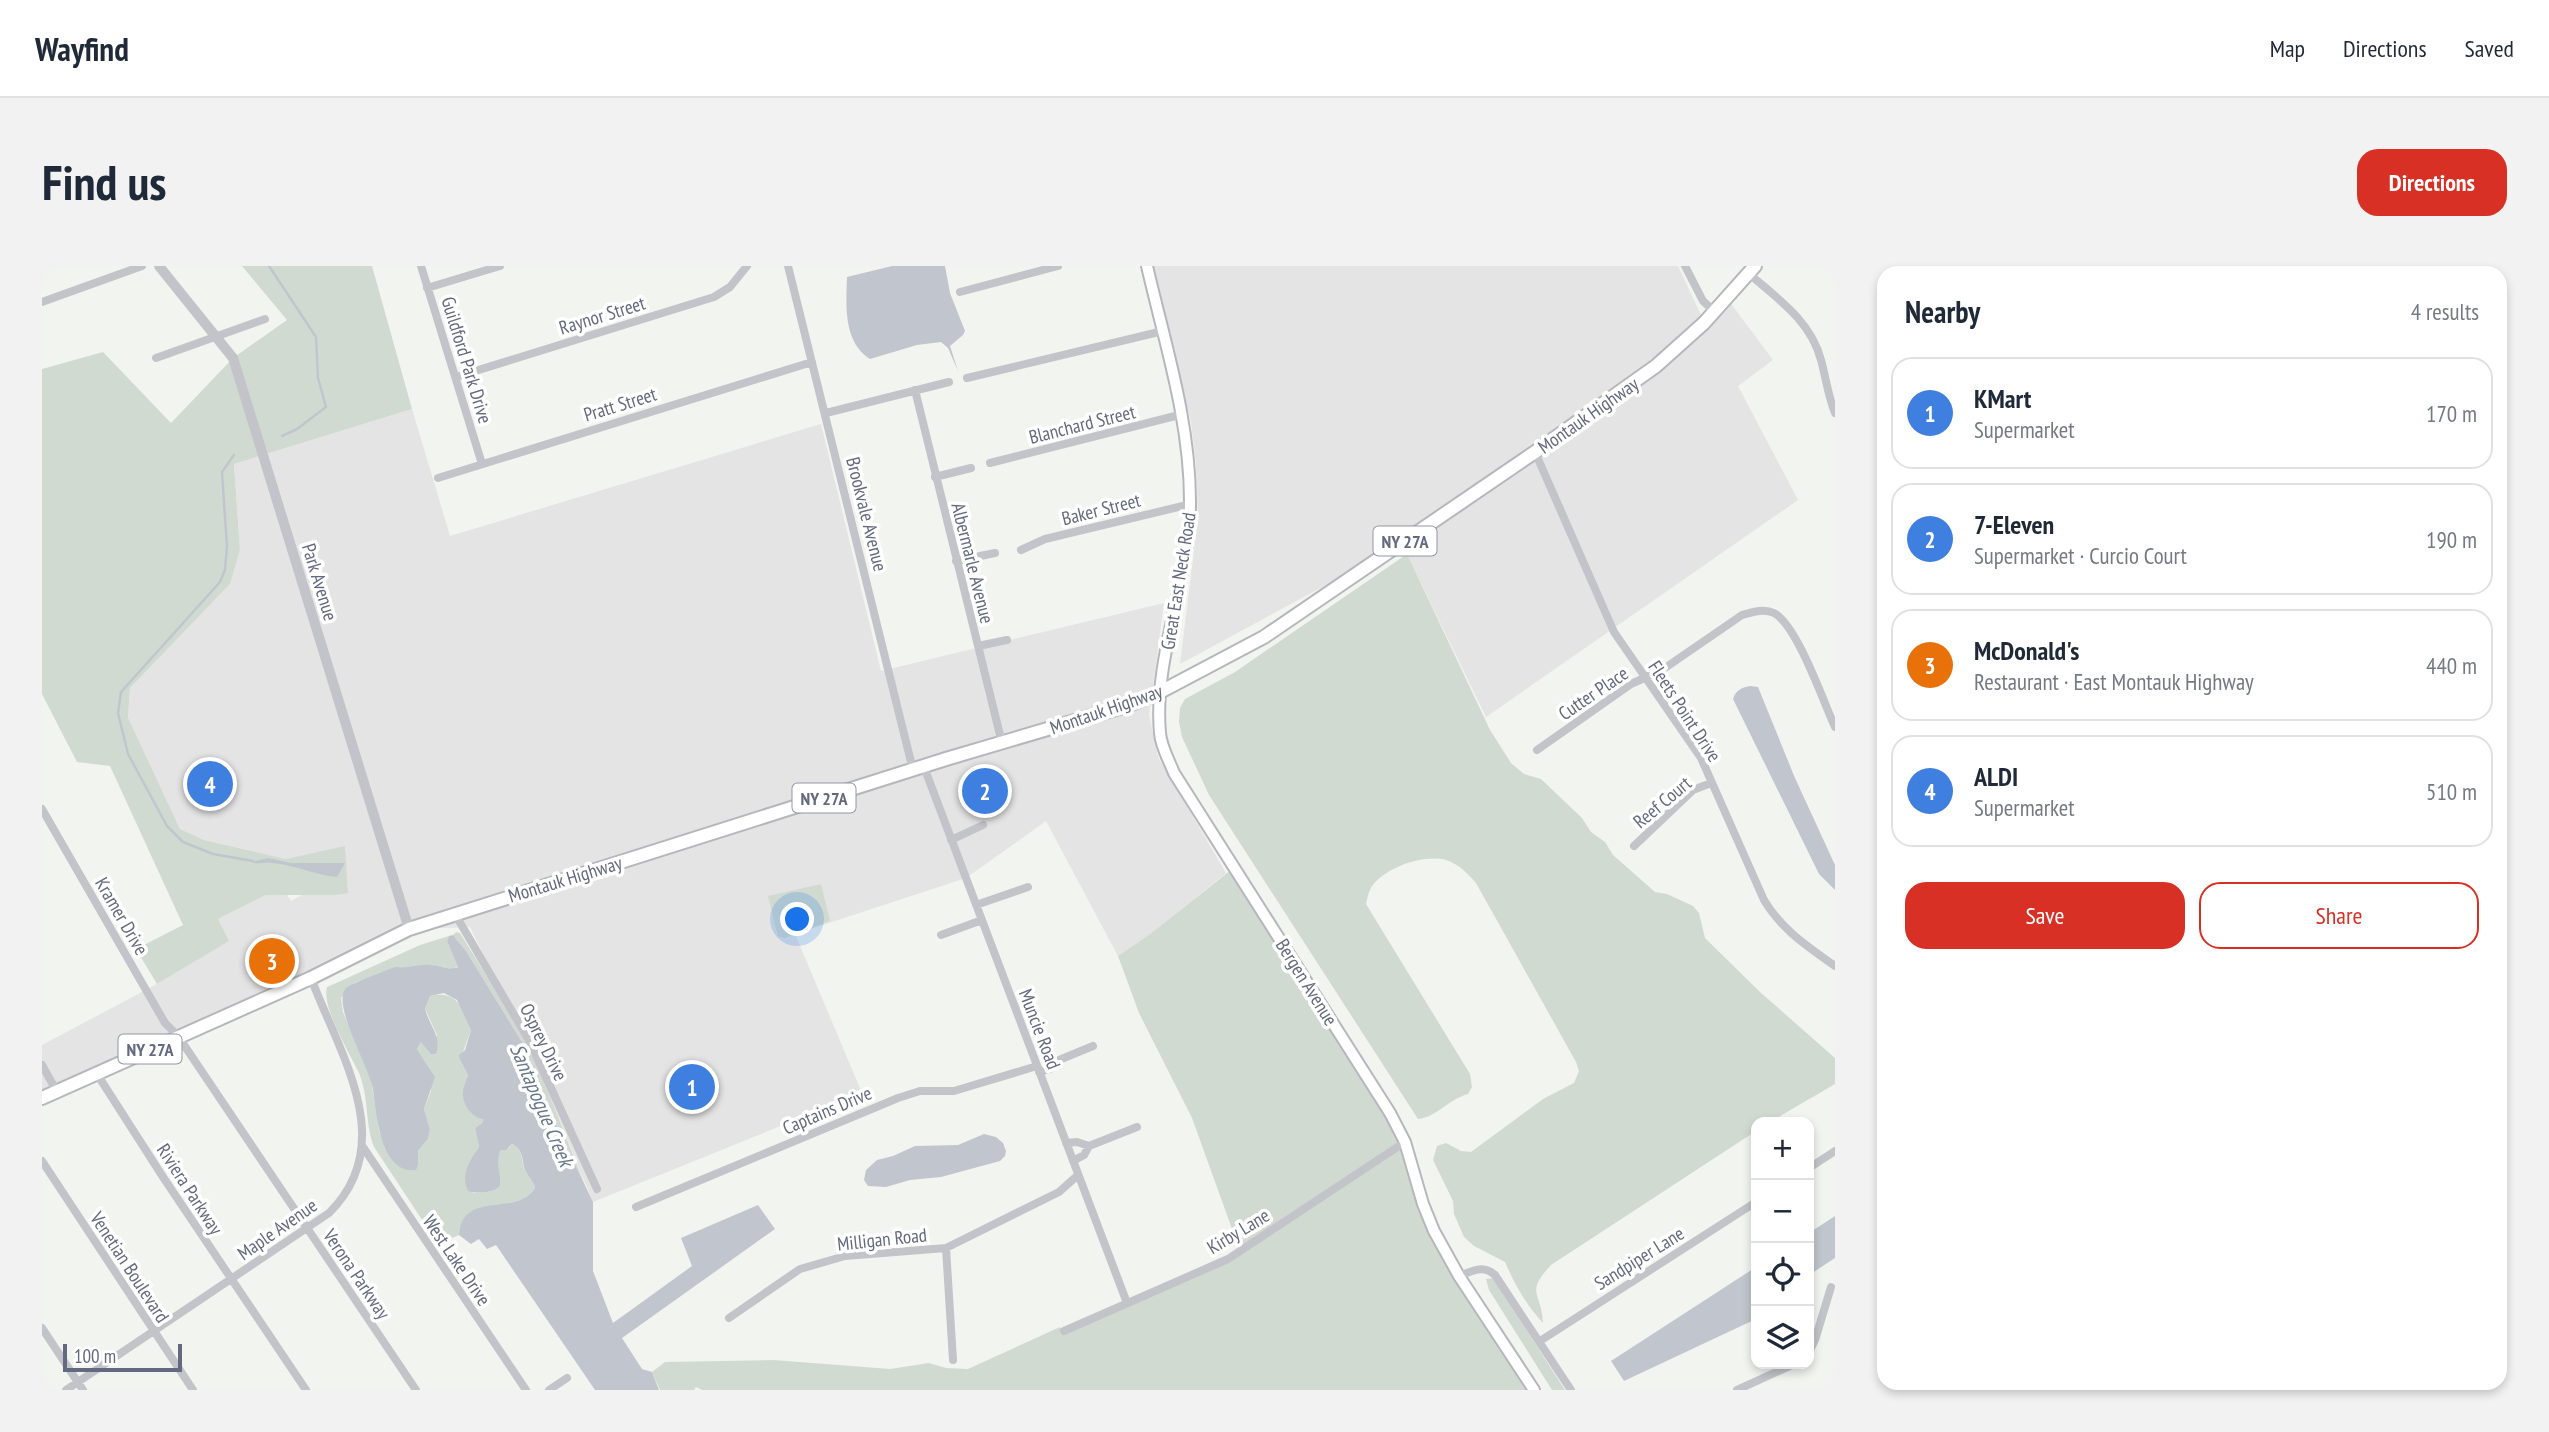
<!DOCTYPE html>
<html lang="en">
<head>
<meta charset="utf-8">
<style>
  :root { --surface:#fff; --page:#f2f2f3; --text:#1f2937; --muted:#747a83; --line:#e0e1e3; --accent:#d93025 }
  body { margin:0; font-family:"PT Sans Narrow",sans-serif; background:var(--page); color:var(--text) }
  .controls { position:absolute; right:21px; bottom:21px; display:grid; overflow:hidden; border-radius:14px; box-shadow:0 4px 10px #0003 }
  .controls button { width:63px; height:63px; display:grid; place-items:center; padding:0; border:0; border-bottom:2px solid var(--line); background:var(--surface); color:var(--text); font:35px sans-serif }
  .scale { position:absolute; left:21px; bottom:18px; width:119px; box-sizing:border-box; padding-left:7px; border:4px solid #636a80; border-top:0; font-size:19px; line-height:24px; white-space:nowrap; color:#636a80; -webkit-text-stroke:5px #fff; paint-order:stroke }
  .you { position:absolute; left:756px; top:654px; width:24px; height:24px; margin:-18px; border:5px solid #fff; border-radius:50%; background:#1a73e8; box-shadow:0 0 0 10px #1a73e833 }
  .badge { display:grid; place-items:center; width:46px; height:46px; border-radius:50%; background:var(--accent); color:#fff; font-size:23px; font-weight:700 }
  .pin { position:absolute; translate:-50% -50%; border:4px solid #fff; box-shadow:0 2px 7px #0006 }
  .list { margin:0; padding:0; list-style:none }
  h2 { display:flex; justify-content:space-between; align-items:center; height:91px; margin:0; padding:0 28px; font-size:30px }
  h2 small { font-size:23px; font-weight:400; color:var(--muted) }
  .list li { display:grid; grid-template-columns:46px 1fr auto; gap:21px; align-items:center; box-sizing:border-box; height:112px; margin:0 14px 14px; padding:0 14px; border:2px solid var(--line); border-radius:21px }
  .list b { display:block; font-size:26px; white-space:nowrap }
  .list p { margin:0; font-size:23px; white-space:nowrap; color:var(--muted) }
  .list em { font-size:23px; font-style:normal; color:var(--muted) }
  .actions { display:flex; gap:14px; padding:21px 28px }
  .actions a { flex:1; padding:16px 0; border:2px solid var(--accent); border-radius:21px; text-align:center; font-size:24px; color:var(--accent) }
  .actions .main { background:var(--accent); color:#fff }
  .icon { flex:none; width:38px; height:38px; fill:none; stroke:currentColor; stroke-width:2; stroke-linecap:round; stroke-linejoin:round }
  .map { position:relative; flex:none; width:1793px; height:1124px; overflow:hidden; border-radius:21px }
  header { display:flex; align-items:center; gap:42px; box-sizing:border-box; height:98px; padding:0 35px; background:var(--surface); border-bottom:2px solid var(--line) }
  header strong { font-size:33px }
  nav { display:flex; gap:38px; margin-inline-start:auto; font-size:24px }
  .intro { display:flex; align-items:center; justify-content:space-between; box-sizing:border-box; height:168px; padding:0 42px }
  h1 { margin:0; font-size:49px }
  .button { padding:18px 32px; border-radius:21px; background:var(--accent); color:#fff; font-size:24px; font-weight:700 }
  main { display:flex; gap:42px; padding:0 42px }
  aside { flex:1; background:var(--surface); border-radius:21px; box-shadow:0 4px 10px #0003 }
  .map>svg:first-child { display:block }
</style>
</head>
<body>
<header>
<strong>Wayfind</strong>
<nav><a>Map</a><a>Directions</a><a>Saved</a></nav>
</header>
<div class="intro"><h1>Find us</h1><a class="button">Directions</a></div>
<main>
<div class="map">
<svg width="1793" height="1124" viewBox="0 0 1793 1124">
  <rect width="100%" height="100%" fill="#f2f4ef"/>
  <path fill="#e3e4e3" d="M 1112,0 L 1636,0 L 1664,60 L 1687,35 L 1731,94 L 1696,120 L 1756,234 L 1444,451 L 1360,278 L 1138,398 L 1156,253 L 1154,197 L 1149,157 Z
    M 370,143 L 408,270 L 779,158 L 839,405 L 1122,337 L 1107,449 L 1116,491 L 1184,607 L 1108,668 L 1076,690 L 1004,555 L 924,612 L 753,668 L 820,827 L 551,936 L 487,781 L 428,661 L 367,663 L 332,676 L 0,824 L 0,779 L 115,718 L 186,675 L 176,653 L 240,621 L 249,635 L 293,611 L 300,597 L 304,582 L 244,593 L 162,574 L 138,563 L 86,453 L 88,422 L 188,318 L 198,284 L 192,198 Z"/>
  <path fill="#d1dad1" d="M 200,0 L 330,0 L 370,143 L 192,198 L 198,284 L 188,318 L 88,422 L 86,452 L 138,563 L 162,574 L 244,593 L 303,580 L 306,627 L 293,629 L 224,629 L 176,653 L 187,675 L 115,718 L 94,683 L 141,659 L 68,500 L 35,496 L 0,428 L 0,103 L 61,86 L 129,157 L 191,92 L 245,54 Z
    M 1365,288 L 1448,464 L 1469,497 L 1482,508 L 1499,513 L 1540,552 L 1549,566 L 1563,576 L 1571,589 L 1613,626 L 1625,628 L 1651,640 L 1657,647 L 1663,672 L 1718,726 L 1793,792 L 1793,818 L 1728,856 L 1714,856 L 1714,865 L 1509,999 C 1482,1028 1500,1026 1501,1057 C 1484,1039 1473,1019 1463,996 L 1432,980 L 1422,971 L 1412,948 L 1411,935 L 1391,894 L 1395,880 L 1404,877 L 1419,885 L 1429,886 L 1501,833 L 1532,817 L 1537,805 L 1534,796 L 1434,617 C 1425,607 1417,598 1404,594 C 1381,588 1341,602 1329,622 C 1326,627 1325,633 1324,638 L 1428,808 L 1430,821 L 1426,828 C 1407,833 1395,851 1376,853 L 1167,529 L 1140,471 L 1137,456 L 1138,442 L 1143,433 L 1193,406 Z
    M 1194,600 L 1348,847 L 1392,965 L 1492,1124 L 660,1124 L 654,1121 L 652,1124 L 618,1124 L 610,1106 L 623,1096 L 731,1094 L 848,1103 L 887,1097 L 904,1102 L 926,1103 L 1018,1061 L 1020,1065 L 1198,985 L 1150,852 L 1097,747 L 1076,690 L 1108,668 Z
    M 779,618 L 788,655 L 743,672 L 736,670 L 726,630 Z
    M 414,666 L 418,667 L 487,778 L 543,919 L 502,834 L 485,784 L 424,685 L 411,669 Z
    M 407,670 L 405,675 L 416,700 L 411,703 L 387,699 L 361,702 L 312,717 L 299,732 L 301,746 L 329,813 L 337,865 L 350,894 L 376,891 L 376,885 L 386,873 L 388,863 L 382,843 L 389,825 L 388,803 L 375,783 L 379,776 L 383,778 L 387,785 L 395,769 L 383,743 L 388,730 C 416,724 420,742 429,764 L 418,794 L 426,809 L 424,818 L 441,852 L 440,857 L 433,862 L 437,881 L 433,887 L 431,927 L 447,926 L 458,920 C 460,906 451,897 459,884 L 467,882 L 470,878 C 483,885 478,895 484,906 C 487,912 491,914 493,922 C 474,952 420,924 417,969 L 396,978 L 332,881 C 323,858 327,831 317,807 C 308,788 279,740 285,721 L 292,718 L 378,679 Z
    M 1451,1012 L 1523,1124 L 1510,1124 L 1447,1024 L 1444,1013 Z"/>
  <path fill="#c1c6ce" d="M 850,0 L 903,0 L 908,27 L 923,65 L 921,69 L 908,80 L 916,105 L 906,82 L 899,76 L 875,79 L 828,93 C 801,76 804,39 805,11 Z
    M 1708,420 L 1716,421 L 1753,512 L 1793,599 L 1793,624 L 1777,608 L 1691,433 C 1694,424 1699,422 1708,420 Z
    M 226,592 L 249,597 L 303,597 L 295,611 C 273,609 253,599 230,597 C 222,596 216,599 209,596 Z
    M 411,669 L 424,685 L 485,784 L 502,834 L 551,936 L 551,1005 L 571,1057 L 650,1000 L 639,972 L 716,939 L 733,963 L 580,1072 L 600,1103 L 610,1106 L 617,1124 L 553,1124 L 454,979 L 445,983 L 437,973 L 429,978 L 417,969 C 420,923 474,952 493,922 C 491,914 487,912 484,906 C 479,895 483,885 470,878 L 464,884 L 459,884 C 452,897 460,906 458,920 C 451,927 436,928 426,925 C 418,909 428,894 437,881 L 433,862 L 440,857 L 441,853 C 430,852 420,838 421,827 C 421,821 425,814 426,809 L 418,794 L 417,789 L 423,784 L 429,764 L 415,734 L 402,727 L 388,730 L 383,743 C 387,759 400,770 394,788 L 389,788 L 379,776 L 375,783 L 393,811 L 382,843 L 388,863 L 386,873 L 376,885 L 376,899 L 374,904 C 339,909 334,848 331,823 C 327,800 289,738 304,722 C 308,718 345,704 353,701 C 366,703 376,698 388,699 C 398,699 406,705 416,701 L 405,675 L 407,670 Z
    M 942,868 L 954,871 L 961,877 L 964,885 L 963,890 L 958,895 L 899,911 L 868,914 L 844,921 L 826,920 L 822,914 L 824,904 L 835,894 L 851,890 L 873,880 L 916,879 Z
    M 1793,950 L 1793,992 L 1767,1009 L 1767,967 Z
    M 1714,1001 L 1714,1053 L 1582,1115 L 1569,1095 Z"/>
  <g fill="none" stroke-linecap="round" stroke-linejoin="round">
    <path stroke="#c1c6ce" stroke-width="2.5" d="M 227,0 L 274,71 L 276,112 L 284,141 L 255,163 L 240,170
      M 192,189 L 180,206 L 185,280 L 183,304 L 178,316 L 79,426 L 76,447 L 86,488 L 125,560 L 141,576 L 171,588 L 211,595"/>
    <defs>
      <path id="secondary" d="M 1105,0 C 1123,78 1148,155 1148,235 C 1149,312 1111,390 1118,467 C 1119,481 1127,494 1132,507 L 1348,847 L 1363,876 L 1381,938 L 1392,965 L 1417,1010 L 1492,1124"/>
      <path id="primary" d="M 0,832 L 269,712 L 367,663 L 904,493 L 1087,439 L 1120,425 L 1222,371 L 1493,186 L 1614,100 L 1662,57 L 1713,0"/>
    </defs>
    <use href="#secondary" stroke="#b5b7bd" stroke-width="14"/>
    <use href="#primary" stroke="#b6b7bc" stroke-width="16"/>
    <path stroke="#c3c4c9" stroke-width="8" d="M 379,0 L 440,198
      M 746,0 L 871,504
      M 1643,0 L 1661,35 L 1673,46
      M 1706,7 C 1735,32 1769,55 1779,94 C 1784,112 1786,130 1793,147
      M 385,22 L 458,0
      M 918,26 L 1016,0
      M 0,36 L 100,0
      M 114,92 L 223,53
      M 414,111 L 672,31 L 688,21 L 705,0
      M 925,112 L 1121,65
      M 873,124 L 960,477
      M 784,147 L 907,116
      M 1493,186 L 1572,366 L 1659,492 L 1722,634 C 1740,664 1765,680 1793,700
      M 948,197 L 1141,148
      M 893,211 L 929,202
      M 396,212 L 770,96
      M 979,284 L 1003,273 L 1149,238
      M 914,295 L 953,287
      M 936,380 L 965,374
      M 1495,484 L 1589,418 L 1620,404 L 1700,349 C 1710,346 1722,342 1732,347 C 1755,359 1781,435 1793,461
      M 882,501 L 1085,1037
      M 0,543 L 123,757 L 136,770 L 374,1124
      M 909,574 L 941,559
      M 1592,580 L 1651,524 L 1669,517
      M 934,639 L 986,621
      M 413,648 L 488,776 L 555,923
      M 899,669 L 940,654
      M 0,799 L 15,826
      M 997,806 L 1008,803 L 1017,794 L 1051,780
      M 55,808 L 121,911 L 264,1124
      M 1024,877 L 1035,876 L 1047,880
      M 321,881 L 484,1124
      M 0,895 L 151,1124
      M 1031,895 L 1042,889 L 1047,880 L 1095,861
      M 1767,902 L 1793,885
      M 594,941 L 856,832 L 878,825 L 912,825 L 995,800
      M 904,982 L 911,1094
      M 1417,1010 C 1431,1005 1441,998 1453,1009 L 1529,1124
      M 687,1052 L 758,1003 L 803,990 L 904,982 L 1017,926 L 1036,909
      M 0,1062 L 41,1124
      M 1022,1065 L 1186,993 L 1363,876
      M 1498,1075 L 1714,936
      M 1767,1086 L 1773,1074 L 1789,1021
      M 24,1124 L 287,947 C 358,877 297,787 269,712
      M 507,1124 L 525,1112
      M 1695,1124 L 1752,1098"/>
    <path stroke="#c3c4c9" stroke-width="10" d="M 117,0 L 191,92 L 367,663"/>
    <use href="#secondary" stroke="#fff" stroke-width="10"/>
    <use href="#primary" stroke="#fff" stroke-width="12"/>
  </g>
  <g text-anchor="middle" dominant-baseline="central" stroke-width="7" stroke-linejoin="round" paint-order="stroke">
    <g fill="#fff" stroke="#9297a6" stroke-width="2">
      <rect x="1331.5" y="260.5" width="63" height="29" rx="5"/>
      <rect x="750.5" y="517.5" width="63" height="29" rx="5"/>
      <rect x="76.5" y="768.5" width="63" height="29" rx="5"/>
    </g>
    <g font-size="18" font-weight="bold" fill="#636a80">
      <text x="1363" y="275">NY 27A</text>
      <text x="782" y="532">NY 27A</text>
      <text x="108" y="783">NY 27A</text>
    </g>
    <g font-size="19" fill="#636a80" stroke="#fff">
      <text transform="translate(560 49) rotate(-17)">Raynor Street</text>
      <text transform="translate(425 94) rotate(73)">Guildford Park Drive</text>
      <text transform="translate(578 138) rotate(-17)">Pratt Street</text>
      <text transform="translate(1546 149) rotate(-35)">Montauk Highway</text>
      <text transform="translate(1040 158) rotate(-14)">Blanchard Street</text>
      <text transform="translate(1059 243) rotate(-14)">Baker Street</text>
      <text transform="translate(825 248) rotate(76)">Brookvale Avenue</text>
      <text transform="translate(931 297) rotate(76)">Albermarle Avenue</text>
      <text transform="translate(1136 315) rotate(-81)">Great East Neck Road</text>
      <text transform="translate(278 316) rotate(73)">Park Avenue</text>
      <text transform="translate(1551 427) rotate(-34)">Cutter Place</text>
      <text transform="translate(1064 443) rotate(-19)">Montauk Highway</text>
      <text transform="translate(1643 445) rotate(57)">Fleets Point Drive</text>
      <text transform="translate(1620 536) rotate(-40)">Reef Court</text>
      <text transform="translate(523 613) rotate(-17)">Montauk Highway</text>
      <text transform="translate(80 650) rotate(60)">Kramer Drive</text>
      <text transform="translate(1265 716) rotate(58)">Bergen Avenue</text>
      <text transform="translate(998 763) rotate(69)">Muncie Road</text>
      <text transform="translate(502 776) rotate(64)">Osprey Drive</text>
      <text transform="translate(785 844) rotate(-23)">Captains Drive</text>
      <text transform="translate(148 923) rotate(57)">Riviera Parkway</text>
      <text transform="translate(235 963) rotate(-35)">Maple Avenue</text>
      <text transform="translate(1196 965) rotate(-31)">Kirby Lane</text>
      <text transform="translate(840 973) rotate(-6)">Milligan Road</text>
      <text transform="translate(1597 992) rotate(-32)">Sandpiper Lane</text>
      <text transform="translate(415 994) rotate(56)">West Lake Drive</text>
      <text transform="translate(88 1001) rotate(57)">Venetian Boulevard</text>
      <text transform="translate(315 1008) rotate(56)">Verona Parkway</text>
    </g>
    <g font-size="21" font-style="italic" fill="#67788c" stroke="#fff">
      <text transform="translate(500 839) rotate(67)">Santapogue Creek</text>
    </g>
  </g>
</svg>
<div class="controls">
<button>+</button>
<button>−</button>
<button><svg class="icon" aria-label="locate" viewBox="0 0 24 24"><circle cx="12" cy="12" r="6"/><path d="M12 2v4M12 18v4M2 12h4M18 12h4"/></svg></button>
<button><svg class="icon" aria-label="layers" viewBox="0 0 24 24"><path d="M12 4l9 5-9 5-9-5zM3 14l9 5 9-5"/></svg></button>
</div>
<div class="scale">100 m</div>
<div class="you"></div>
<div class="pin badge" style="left:650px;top:821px;background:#3f7fe0">1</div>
<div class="pin badge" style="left:943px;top:525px;background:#3f7fe0">2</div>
<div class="pin badge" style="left:230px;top:695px;background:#e8710a">3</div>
<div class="pin badge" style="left:168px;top:518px;background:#3f7fe0">4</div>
</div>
<aside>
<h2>Nearby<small>4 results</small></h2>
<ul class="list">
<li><span class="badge" style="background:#3f7fe0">1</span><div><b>KMart</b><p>Supermarket</p></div><em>170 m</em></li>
<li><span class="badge" style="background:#3f7fe0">2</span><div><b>7-Eleven</b><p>Supermarket · Curcio Court</p></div><em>190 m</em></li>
<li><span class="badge" style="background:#e8710a">3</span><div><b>McDonald's</b><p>Restaurant · East Montauk Highway</p></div><em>440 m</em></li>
<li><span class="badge" style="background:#3f7fe0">4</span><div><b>ALDI</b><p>Supermarket</p></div><em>510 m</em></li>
</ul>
<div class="actions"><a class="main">Save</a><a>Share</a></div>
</aside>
</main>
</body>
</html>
